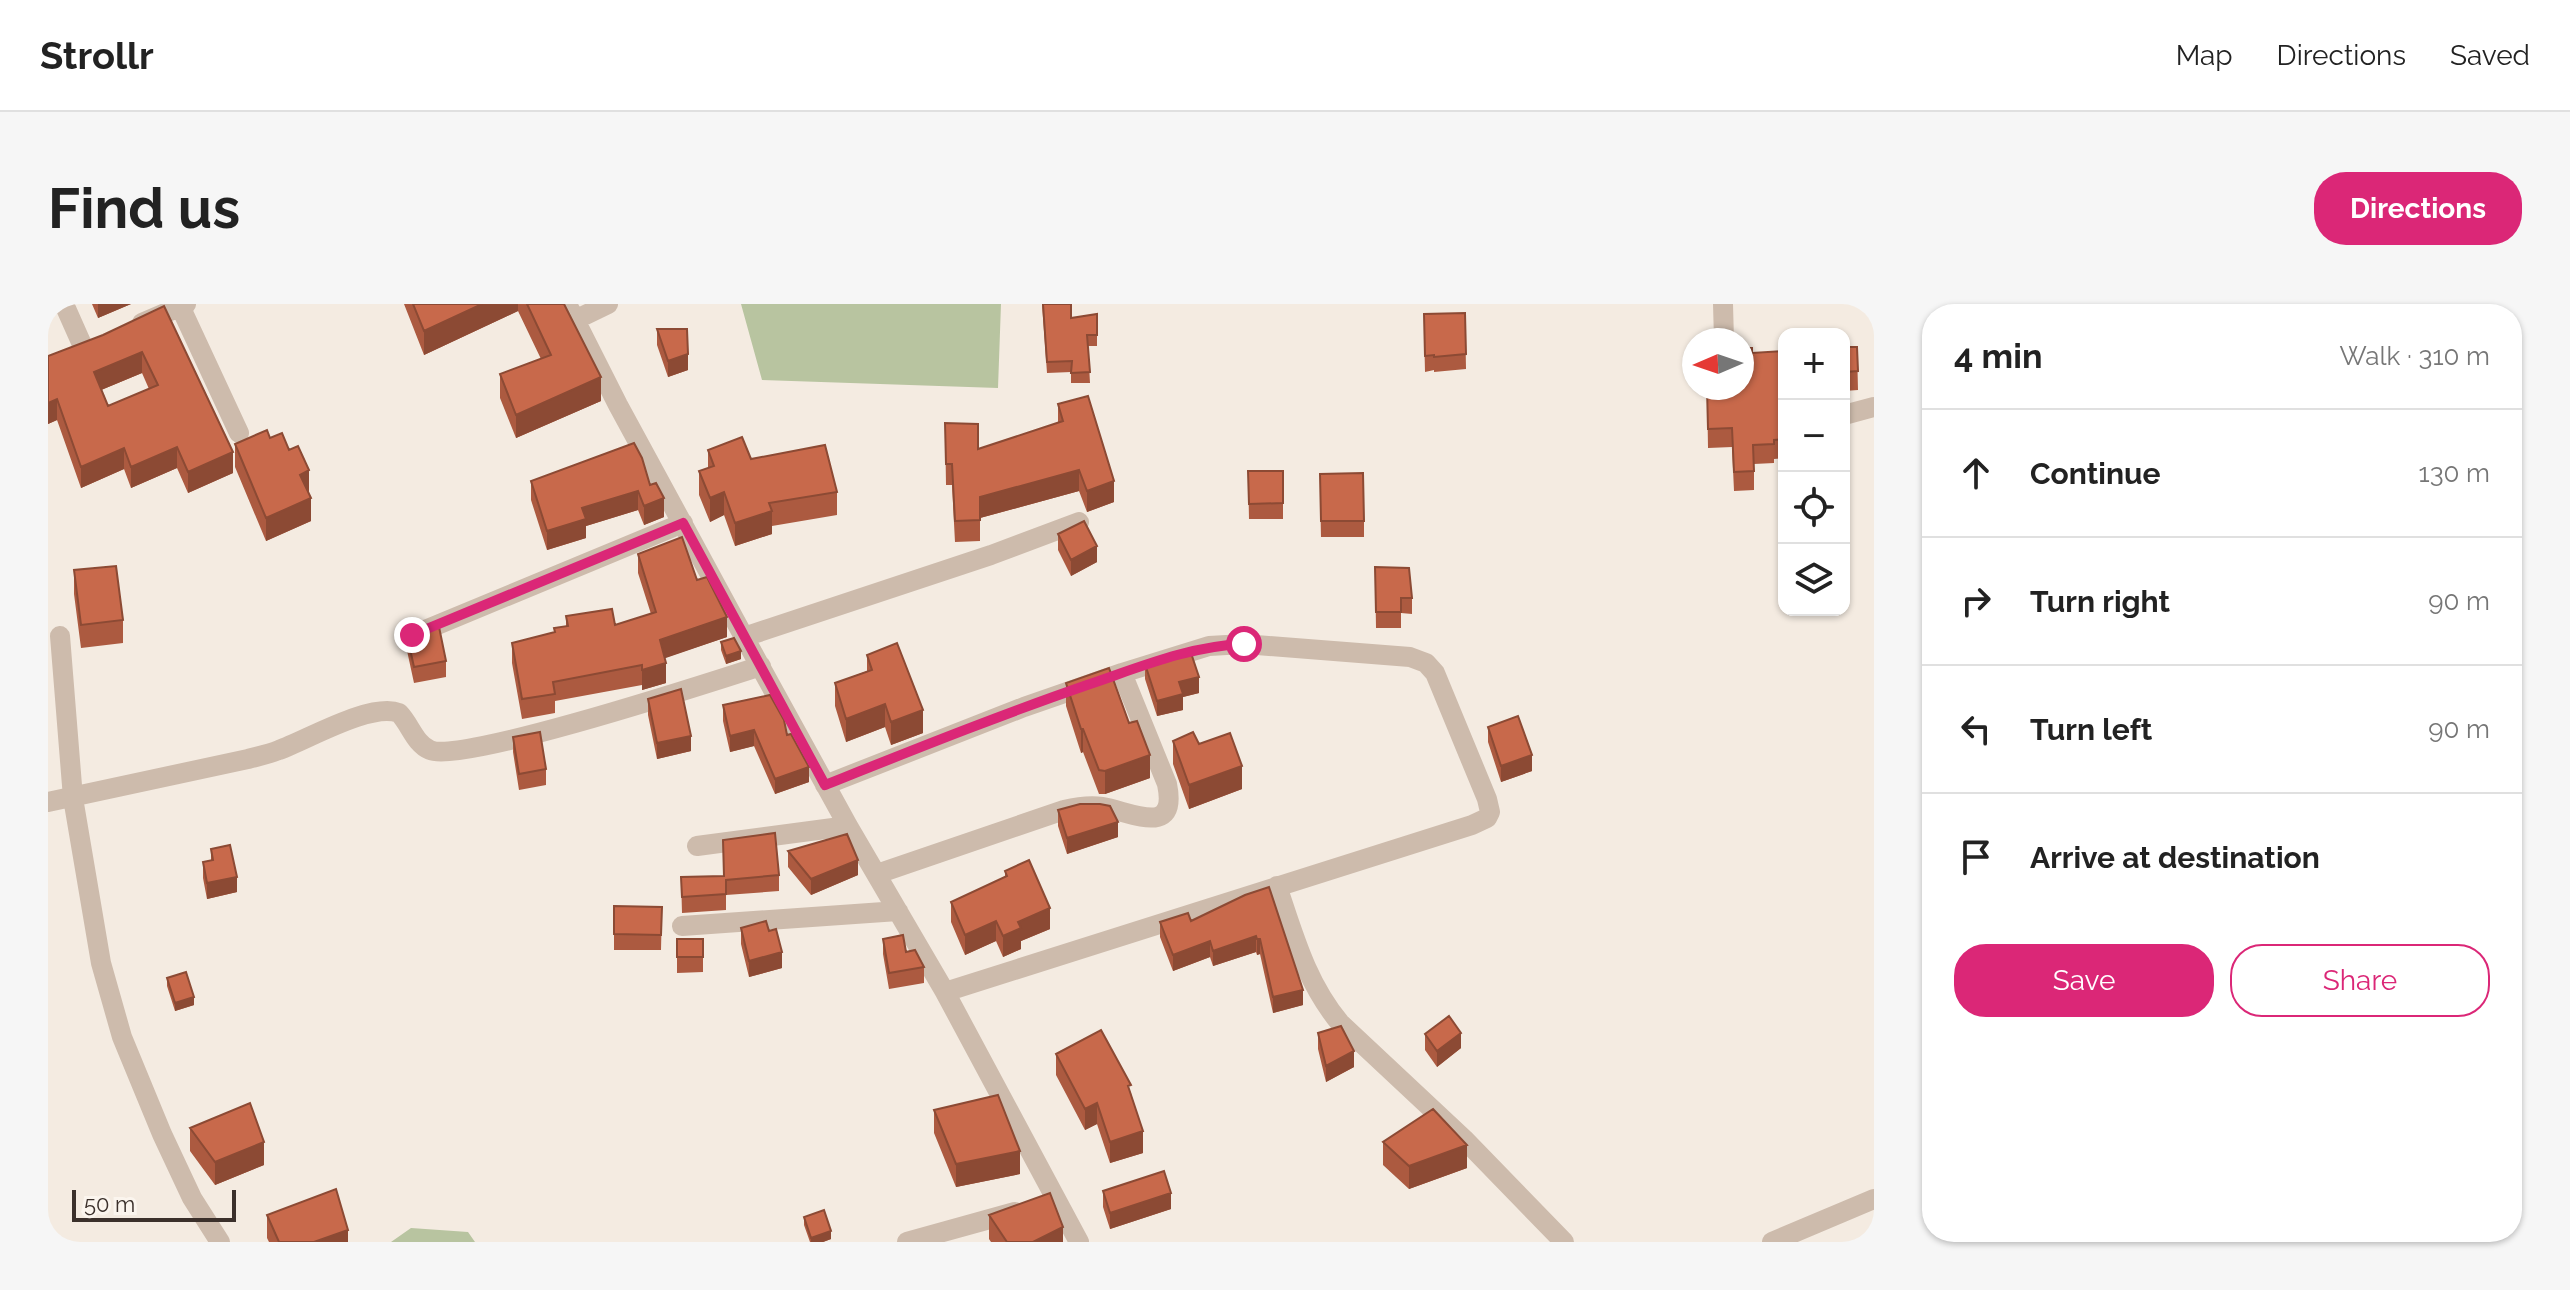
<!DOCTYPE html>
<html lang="en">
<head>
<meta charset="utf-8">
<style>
  :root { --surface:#fff; --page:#f6f6f6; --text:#222; --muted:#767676; --line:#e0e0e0; --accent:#db2777 }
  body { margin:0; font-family:Raleway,sans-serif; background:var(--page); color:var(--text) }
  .controls { position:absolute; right:24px; top:24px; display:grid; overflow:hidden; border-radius:16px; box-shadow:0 2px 6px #0004 }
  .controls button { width:72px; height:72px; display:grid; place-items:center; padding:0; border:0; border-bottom:2px solid var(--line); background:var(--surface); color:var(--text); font:40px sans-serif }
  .compass { position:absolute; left:1634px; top:24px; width:72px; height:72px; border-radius:50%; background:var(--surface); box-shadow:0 2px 6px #0004; rotate:268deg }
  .scale { position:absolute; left:24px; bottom:20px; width:164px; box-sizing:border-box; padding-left:8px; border:4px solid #3b302b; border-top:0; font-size:22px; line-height:28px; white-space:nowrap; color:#3b302b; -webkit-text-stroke:6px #fbf5ee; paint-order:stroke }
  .stop { position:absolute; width:24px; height:24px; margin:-18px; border:6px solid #db2777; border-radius:50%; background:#fff }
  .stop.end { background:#db2777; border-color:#fff; box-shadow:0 2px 8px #0008 }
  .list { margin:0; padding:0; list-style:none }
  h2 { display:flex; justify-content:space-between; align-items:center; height:104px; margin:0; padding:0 32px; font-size:34px }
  h2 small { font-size:26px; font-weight:400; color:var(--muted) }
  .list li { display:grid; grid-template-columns:52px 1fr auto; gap:24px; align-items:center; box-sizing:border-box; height:128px; padding:0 32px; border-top:2px solid var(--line) }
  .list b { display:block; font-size:30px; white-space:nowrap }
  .list em { font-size:26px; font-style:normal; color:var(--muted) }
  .actions { display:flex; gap:16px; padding:24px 32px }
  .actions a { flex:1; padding:18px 0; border:2px solid var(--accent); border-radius:32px; text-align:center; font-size:28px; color:var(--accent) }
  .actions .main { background:var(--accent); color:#fff }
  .icon { flex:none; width:44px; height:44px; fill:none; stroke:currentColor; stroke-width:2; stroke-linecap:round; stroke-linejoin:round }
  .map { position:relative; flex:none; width:1826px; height:938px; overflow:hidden; border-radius:32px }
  header { display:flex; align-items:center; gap:48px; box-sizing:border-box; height:112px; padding:0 40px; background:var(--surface); border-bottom:2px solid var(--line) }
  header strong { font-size:38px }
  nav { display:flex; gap:44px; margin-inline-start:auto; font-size:28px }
  .intro { display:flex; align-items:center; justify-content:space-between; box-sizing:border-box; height:192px; padding:0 48px }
  h1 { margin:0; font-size:56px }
  .button { padding:20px 36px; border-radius:32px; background:var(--accent); color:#fff; font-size:28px; font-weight:700 }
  main { display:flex; gap:48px; padding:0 48px }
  aside { flex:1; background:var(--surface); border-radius:32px; box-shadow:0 2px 6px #0004 }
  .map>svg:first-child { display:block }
</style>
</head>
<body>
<header>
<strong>Strollr</strong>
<nav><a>Map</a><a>Directions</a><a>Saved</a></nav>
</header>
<div class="intro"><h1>Find us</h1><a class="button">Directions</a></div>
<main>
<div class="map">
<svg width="1826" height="938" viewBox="0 0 1826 938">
  <rect width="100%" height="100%" fill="#f4ebe1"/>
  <path fill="#b8c4a0" d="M 693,0 L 953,0 L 950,84 L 714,76 Z
    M 363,924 L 420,928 L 427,938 L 343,938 Z"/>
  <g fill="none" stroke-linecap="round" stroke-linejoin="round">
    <path stroke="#cdbbac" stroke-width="20" d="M 16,0 L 36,45
      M 519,0 L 570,101 L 696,333 L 800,522 L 897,688 L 1031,938
      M 1675,0 L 1676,36
      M 132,2 L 191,129
      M 527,16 L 560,0
      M 94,19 L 138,0
      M 1796,111 L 1826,103
      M 365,331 L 635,219
      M 12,332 L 25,494 L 53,659 L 74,733 L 114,830 L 144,894 L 172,938
      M 696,333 L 943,251 L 1031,218
      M 777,481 L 976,403 L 1074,369 L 1161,342 L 1196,340 L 1362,353 L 1378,359 L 1387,369 L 1439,495 L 1442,508 L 1439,514 L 1424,521 L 897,688
      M 0,498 L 200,455 C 211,452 221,450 231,446 C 259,436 323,398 351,409 C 362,420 367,440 382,446 C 413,460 666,377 713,362
      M 649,542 L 800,522
      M 829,570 L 1016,506 C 1029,503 1041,501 1054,503 C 1084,508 1130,534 1119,480 L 1074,369
      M 1229,582 C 1246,632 1258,678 1292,719 L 1416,835 L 1516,938
      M 634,622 L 850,607
      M 859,938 L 967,908
      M 1724,938 L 1826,895"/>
  </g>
  <path fill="#ac5a40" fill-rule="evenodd" d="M 44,0 L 83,0 L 50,14 Z
    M 356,0 L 516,0 L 553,97 L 468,134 L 452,94 L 452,70 L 493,55 L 470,7 L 376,51 Z
    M 994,0 L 1023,0 L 1023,14 L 1049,10 L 1049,42 L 1040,42 L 1042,79 L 1023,79 L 1023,68 L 999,69 Z
    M 116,2 L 185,169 L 140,189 L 129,164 L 83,184 L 76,165 L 33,184 L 9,116 L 0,120 L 0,52 L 55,31 ZM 94,69 L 101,85 L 60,102 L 53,86 Z
    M 1417,9 L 1418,65 L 1386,68 L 1386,66 L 1377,68 L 1376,26 Z
    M 609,25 L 640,66 L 620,73 L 609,41 Z
    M 1796,43 L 1809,43 L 1810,86 L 1796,87 Z
    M 1736,47 L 1736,154 L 1726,155 L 1726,159 L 1706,160 L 1706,186 L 1686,187 L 1684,143 L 1660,144 L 1659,84 L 1694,84 L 1704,49 Z
    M 1010,100 L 1066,198 L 1039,208 L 1031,187 L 932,214 L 932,237 L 907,238 L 904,181 L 898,181 L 897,119 L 930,145 L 1010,119 Z
    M 222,134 L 263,217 L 218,237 L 187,163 L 187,140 Z
    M 660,146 L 703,155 L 789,188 L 789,211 L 724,222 L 724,230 L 687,242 L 676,211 L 662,218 L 651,191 L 651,167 L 660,164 Z
    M 1200,167 L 1235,167 L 1235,215 L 1201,215 Z
    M 483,177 L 602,181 L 616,213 L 596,221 L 590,206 L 538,222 L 538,234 L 499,246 L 483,196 Z
    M 1272,185 L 1316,217 L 1316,233 L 1273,233 Z
    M 1010,230 L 1049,258 L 1023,272 L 1010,246 Z
    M 590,250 L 649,276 L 679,333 L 616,354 L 618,379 L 594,386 L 594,381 L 507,397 L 507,409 L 474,415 L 464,359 L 464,339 L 506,328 L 518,323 L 518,312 L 567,321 L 603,310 L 590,269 Z
    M 1327,263 L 1364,294 L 1364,310 L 1353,309 L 1353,324 L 1328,324 Z
    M 26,266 L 75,316 L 75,339 L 33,344 L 26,290 Z
    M 358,327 L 368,327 L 398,357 L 398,373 L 366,379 L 358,342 Z
    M 673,338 L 693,355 L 678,360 L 673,346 Z
    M 819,351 L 875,429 L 843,441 L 837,423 L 798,438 L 787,402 L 787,379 L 819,367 Z
    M 1097,360 L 1151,389 L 1135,393 L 1135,406 L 1109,412 L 1097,375 Z
    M 1018,379 L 1081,419 L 1102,474 L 1057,490 L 1051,490 L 1035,448 L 1033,449 L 1018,402 Z
    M 600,395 L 643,447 L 609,455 L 600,411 Z
    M 675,401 L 739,431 L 761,478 L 727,490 L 706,442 L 682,448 L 675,417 Z
    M 1440,423 L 1484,467 L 1453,478 L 1440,438 Z
    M 465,433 L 498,465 L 498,481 L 471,486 L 465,448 Z
    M 1125,437 L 1151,440 L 1194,485 L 1141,505 L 1125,460 Z
    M 1010,506 L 1070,533 L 1019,550 L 1010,522 Z
    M 163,545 L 189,588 L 159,595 L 155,574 L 155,558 L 163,556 Z
    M 740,547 L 810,571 L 763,591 L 740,563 Z
    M 957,567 L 1002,625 L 973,637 L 973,645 L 955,653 L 948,637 L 917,651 L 903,618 L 903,598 L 957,574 Z
    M 731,571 L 731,587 L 678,591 L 678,606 L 634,609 L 633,573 Z
    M 1197,591 L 1255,701 L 1225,709 L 1212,650 L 1209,651 L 1208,648 L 1165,662 L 1162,653 L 1125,667 L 1112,633 L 1112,618 L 1143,617 Z
    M 566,602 L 614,603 L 613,646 L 566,646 Z
    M 693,624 L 721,627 L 734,664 L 701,673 L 693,640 Z
    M 629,635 L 655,635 L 655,668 L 629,669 Z
    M 835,635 L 858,648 L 876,663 L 876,679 L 841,685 L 835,650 Z
    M 119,674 L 146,701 L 127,707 L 119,682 Z
    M 1270,729 L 1306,763 L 1278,778 L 1270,745 Z
    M 1377,730 L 1413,744 L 1389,763 L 1377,746 Z
    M 1008,750 L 1083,789 L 1095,849 L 1062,859 L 1049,820 L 1037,826 L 1008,771 Z
    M 886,806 L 972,870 L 908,883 L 886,829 Z
    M 142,824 L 216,861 L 167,881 L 142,847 Z
    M 1335,838 L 1419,864 L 1361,885 L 1335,861 Z
    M 1055,887 L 1123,905 L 1062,925 L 1055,903 Z
    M 219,911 L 300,938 L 221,938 L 219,934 Z
    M 941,911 L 1015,938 L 943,938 L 941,935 Z
    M 756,913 L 783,935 L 775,938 L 762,938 L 756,921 Z"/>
  <path fill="#8c4a34" d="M 50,0 L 83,0 L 50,14 Z
    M 434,0 L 470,0 L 470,7 L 376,51 L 376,27 Z
    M 94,48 L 94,69 L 46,89 L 46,68 Z
    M 640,50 L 640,66 L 620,73 L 620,57 Z
    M 553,73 L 553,97 L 468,134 L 468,111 Z
    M 9,95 L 9,116 L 0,120 L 0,99 Z
    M 129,143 L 129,164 L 83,184 L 83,163 Z
    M 76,144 L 76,165 L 33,184 L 33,163 Z
    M 185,148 L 185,169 L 140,189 L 140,168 Z
    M 261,166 L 261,189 L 252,171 Z
    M 1031,166 L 1031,187 L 932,214 L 932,193 Z
    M 1066,177 L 1066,198 L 1039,208 L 1039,187 Z
    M 590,187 L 590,206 L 538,222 L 538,234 L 499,246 L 499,227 L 534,204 Z
    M 676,188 L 676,211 L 662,218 L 662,194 Z
    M 263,194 L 263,217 L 218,237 L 218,214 Z
    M 616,194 L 616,213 L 596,221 L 596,202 Z
    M 724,207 L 724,230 L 687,242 L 687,219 Z
    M 1049,242 L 1049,258 L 1023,272 L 1023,256 Z
    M 679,313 L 679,333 L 612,356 L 612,336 Z
    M 693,347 L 693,355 L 678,360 L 678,352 Z
    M 618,359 L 618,379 L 594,386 L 594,366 Z
    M 1151,373 L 1151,389 L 1135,393 L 1135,406 L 1109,412 L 1109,397 L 1131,378 Z
    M 837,400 L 837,423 L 798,438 L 798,415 Z
    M 875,406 L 875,429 L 843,441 L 843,418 Z
    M 1033,425 L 1035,425 L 1035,448 L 1033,449 Z
    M 706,426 L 706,442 L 682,448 L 682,432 Z
    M 643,432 L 643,447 L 609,455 L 609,439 Z
    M 1102,451 L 1102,474 L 1057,490 L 1057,467 Z
    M 1484,451 L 1484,467 L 1453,478 L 1453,462 Z
    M 1194,462 L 1194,485 L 1141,505 L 1141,481 Z
    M 761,463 L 761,478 L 727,490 L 727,475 Z
    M 1070,518 L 1070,533 L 1019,550 L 1019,534 Z
    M 810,556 L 810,571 L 763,591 L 763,575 Z
    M 189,573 L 189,588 L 159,595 L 159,579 Z
    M 1002,604 L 1002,625 L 973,637 L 973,645 L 955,653 L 955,632 L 970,618 Z
    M 948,617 L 948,637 L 917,651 L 917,631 Z
    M 1208,632 L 1208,648 L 1165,662 L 1165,647 Z
    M 1209,635 L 1212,635 L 1212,650 L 1209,651 Z
    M 1162,637 L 1162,653 L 1125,667 L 1125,651 Z
    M 734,648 L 734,664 L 701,673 L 701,657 Z
    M 1255,686 L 1255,701 L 1225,709 L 1225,693 Z
    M 146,693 L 146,701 L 127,707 L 127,699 Z
    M 1413,729 L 1413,744 L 1389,763 L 1389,747 Z
    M 1306,747 L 1306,763 L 1278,778 L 1278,762 Z
    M 1049,799 L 1049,820 L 1037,826 L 1037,805 Z
    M 1095,827 L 1095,849 L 1062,859 L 1062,838 Z
    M 216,838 L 216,861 L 167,881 L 167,858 Z
    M 1419,841 L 1419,864 L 1361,885 L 1361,862 Z
    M 972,847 L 972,870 L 908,883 L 908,860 Z
    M 1123,889 L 1123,905 L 1062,925 L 1062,909 Z
    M 1015,923 L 1015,938 L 985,938 Z
    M 300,926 L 300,938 L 266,938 Z
    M 783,927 L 783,935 L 775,938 L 763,938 L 763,934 Z"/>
  <path fill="#c8694b" stroke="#8c4a34" stroke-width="2" fill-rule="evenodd" d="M 365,0 L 434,0 L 376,27 Z
    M 479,0 L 516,0 L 553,73 L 468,111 L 452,70 L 503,51 Z
    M 995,0 L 1023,0 L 1023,14 L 1049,10 L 1049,31 L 1039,31 L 1042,68 L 1023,69 L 1024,57 L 999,58 Z
    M 116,2 L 185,148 L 140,168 L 129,143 L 83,163 L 76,144 L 33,163 L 9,95 L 0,99 L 0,52 L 55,31 ZM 94,48 L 110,81 L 60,102 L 46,68 Z
    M 1417,9 L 1418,50 L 1386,53 L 1386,51 L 1377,52 L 1376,10 Z
    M 609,25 L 639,25 L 640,50 L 620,57 Z
    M 1796,43 L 1809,43 L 1810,67 L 1796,68 Z
    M 1694,44 L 1704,44 L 1704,49 L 1736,47 L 1736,135 L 1726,136 L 1726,140 L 1705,141 L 1706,167 L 1686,168 L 1684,124 L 1660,125 L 1659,84 L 1694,84 Z
    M 1040,92 L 1066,177 L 1039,187 L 1031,166 L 932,193 L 932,216 L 907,217 L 904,160 L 898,160 L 897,119 L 930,120 L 930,145 L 1015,117 L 1010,100 Z
    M 219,126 L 222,134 L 234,129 L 241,146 L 250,142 L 261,166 L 252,171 L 263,194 L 218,214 L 187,140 Z
    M 694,133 L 703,155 L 777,141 L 789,188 L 721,199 L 724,207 L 687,219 L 676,188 L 662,194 L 651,167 L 666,162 L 660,146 Z
    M 586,139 L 594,154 L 602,181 L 608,179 L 616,194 L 596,202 L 590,187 L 534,204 L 538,215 L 499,227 L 483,177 Z
    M 1200,167 L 1235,167 L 1235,199 L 1201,200 Z
    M 1315,169 L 1316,217 L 1273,217 L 1272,170 Z
    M 1036,217 L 1049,242 L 1023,256 L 1010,230 Z
    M 634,233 L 649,276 L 659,273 L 679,313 L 612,336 L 618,359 L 594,366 L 594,361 L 505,378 L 507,390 L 474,395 L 464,339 L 507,328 L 506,324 L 520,322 L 518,312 L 564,305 L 567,321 L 608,308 L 590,250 Z
    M 68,262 L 75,316 L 33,321 L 26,266 Z
    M 1327,263 L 1361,264 L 1364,294 L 1353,294 L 1353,308 L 1328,308 Z
    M 390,318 L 398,357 L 366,363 L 358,327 L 368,327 Z
    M 686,334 L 693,347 L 678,352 L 673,338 Z
    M 849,339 L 875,406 L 843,418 L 837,400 L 798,415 L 787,379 L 824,366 L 819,351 Z
    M 1142,346 L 1151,373 L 1131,378 L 1135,390 L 1109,397 L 1097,360 Z
    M 1061,364 L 1081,419 L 1089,417 L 1102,451 L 1057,467 L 1051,466 L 1035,425 L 1033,425 L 1018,379 Z
    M 633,385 L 643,432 L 609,439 L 600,395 Z
    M 722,391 L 736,416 L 739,431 L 743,430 L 761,463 L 727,475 L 706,426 L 682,432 L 675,401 Z
    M 1470,412 L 1484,451 L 1453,462 L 1440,423 Z
    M 492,428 L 498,465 L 471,470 L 465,433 Z
    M 1145,428 L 1151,440 L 1182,429 L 1194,462 L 1141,481 L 1125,437 Z
    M 1032,500 L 1052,500 L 1062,502 L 1070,518 L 1019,534 L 1010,506 Z
    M 727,529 L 731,571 L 678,576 L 678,590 L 634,593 L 633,573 L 676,572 L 675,536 Z
    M 799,530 L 810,556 L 763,575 L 740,547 Z
    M 182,541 L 189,573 L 159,579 L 155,558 L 165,556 L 163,545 Z
    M 981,556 L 1002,604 L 970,618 L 973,624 L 955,632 L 948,617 L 917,631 L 903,598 L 959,572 L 957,567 Z
    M 1221,583 L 1255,686 L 1225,693 L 1212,635 L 1209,635 L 1208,632 L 1165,647 L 1162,637 L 1125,651 L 1112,618 L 1140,609 L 1143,617 L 1197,591 Z
    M 566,602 L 614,603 L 613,631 L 566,630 Z
    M 718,617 L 721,627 L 728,625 L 734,648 L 701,657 L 693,624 Z
    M 855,631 L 858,648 L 867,646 L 876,663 L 841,669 L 835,635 Z
    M 629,635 L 655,635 L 655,653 L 629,653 Z
    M 138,668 L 146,693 L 127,699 L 119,674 Z
    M 1401,712 L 1413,729 L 1389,747 L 1377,730 Z
    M 1293,722 L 1306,747 L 1278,762 L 1270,729 Z
    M 1053,726 L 1083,781 L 1080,782 L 1095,827 L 1062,838 L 1049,799 L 1037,805 L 1008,750 Z
    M 950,791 L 972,847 L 908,860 L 886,806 Z
    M 202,799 L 216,838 L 167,858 L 142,824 Z
    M 1385,805 L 1419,841 L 1361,862 L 1335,838 Z
    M 1116,867 L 1123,889 L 1062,909 L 1055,887 Z
    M 288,885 L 300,926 L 266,938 L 231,938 L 219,911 Z
    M 1002,889 L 1015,923 L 985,938 L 959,938 L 941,911 Z
    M 776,906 L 783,927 L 763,934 L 756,913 Z"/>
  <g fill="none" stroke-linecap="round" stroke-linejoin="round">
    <path stroke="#db2777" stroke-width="10" d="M 364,331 L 635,219 L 777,481 C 865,446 952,411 1042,380 C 1092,363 1142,342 1196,340"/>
  </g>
</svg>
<div class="controls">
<button>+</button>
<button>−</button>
<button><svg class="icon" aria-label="locate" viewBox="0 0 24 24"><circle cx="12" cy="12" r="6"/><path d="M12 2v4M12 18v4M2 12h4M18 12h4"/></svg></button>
<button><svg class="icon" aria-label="layers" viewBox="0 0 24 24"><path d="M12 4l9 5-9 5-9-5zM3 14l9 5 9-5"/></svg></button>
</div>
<svg class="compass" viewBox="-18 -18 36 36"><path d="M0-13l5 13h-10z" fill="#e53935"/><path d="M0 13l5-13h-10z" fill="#767676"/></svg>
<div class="scale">50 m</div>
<div class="stop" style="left:1196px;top:340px"></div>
<div class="stop end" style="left:364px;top:331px"></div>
</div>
<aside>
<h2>4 min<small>Walk · 310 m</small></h2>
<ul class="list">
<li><svg class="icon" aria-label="ahead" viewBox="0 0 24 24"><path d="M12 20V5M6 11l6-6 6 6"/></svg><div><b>Continue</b></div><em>130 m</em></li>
<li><svg class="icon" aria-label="right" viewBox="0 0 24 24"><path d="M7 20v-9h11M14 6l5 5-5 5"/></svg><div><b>Turn right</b></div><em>90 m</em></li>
<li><svg class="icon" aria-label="left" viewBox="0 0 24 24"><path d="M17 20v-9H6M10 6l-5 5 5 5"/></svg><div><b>Turn left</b></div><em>90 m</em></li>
<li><svg class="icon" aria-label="arrive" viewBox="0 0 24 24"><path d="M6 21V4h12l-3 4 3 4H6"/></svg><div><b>Arrive at destination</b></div></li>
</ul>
<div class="actions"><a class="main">Save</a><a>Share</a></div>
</aside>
</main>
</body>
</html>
